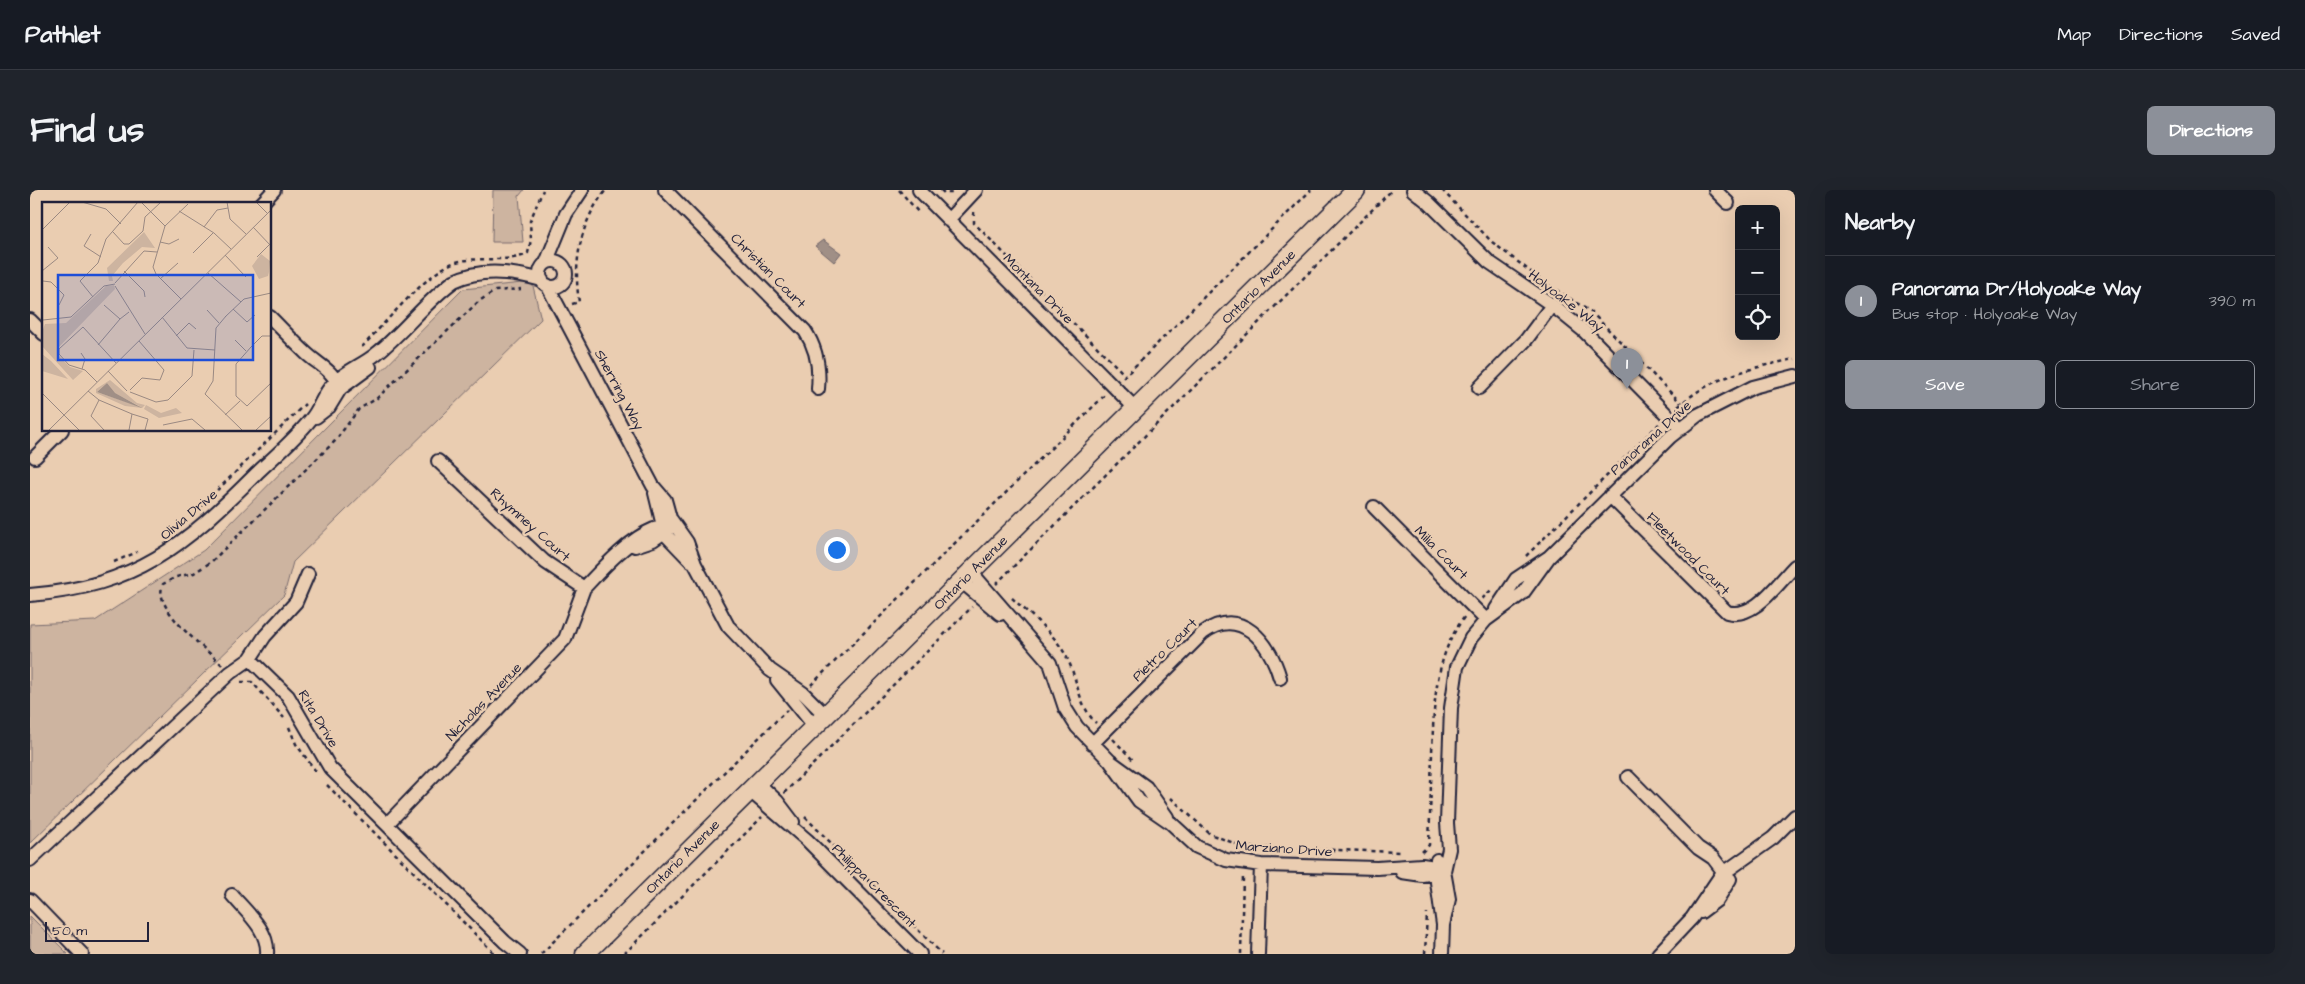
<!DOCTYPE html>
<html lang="en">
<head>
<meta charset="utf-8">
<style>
  :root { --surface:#171b24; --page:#20242c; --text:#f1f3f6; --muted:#9ea1a6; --line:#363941; --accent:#8c9099 }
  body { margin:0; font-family:"Architects Daughter",sans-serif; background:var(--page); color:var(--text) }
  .controls { position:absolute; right:15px; top:15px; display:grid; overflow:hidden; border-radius:8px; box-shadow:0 5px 20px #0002 }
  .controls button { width:45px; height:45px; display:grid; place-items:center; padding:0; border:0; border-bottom:1px solid var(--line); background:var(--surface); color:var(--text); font:25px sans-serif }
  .scale { position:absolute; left:15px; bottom:12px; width:104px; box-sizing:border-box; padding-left:5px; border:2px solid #22223b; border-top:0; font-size:14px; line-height:18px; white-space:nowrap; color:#22223b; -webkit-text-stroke:4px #eacdb1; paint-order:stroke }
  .you { position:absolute; left:806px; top:359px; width:18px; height:18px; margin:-12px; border:4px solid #fff; border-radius:50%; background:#1a73e8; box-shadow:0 0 0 8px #1a73e833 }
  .badge { display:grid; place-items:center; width:32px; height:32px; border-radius:50%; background:var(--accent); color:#fff; font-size:16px; font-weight:700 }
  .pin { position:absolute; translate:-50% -41px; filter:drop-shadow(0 1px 2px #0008) }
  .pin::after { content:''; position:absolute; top:26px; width:18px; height:15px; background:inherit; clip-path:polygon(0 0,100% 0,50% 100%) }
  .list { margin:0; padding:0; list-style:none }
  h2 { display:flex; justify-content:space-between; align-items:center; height:65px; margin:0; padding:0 20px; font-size:21px }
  h2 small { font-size:16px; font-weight:400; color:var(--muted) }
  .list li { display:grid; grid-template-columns:32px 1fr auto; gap:15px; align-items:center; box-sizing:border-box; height:90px; padding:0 20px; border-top:1px solid var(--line) }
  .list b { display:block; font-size:19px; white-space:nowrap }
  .list p { margin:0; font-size:16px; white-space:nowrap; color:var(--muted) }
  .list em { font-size:16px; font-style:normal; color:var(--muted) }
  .actions { display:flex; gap:10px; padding:15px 20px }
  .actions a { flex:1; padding:11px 0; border:1px solid var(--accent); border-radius:8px; text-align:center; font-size:18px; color:var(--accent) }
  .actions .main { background:var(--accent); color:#fff }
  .icon { flex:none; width:28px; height:28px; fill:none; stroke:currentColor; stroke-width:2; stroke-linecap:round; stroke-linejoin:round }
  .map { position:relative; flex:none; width:1765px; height:764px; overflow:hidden; border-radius:8px }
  header { display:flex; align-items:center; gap:30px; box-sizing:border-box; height:70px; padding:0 25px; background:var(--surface); border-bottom:1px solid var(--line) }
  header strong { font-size:24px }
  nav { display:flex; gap:28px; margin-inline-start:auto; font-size:18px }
  .intro { display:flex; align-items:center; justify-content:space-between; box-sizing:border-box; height:120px; padding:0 30px }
  h1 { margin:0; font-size:35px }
  .button { padding:12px 22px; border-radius:8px; background:var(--accent); color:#fff; font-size:18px; font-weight:700 }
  main { display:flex; gap:30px; padding:0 30px }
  aside { flex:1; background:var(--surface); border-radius:8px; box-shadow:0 5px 20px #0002 }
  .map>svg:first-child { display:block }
</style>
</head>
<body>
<header>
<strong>Pathlet</strong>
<nav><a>Map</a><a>Directions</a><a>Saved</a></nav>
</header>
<div class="intro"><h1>Find us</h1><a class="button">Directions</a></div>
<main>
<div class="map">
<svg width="1765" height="764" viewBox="0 0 1765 764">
  <rect width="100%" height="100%" fill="#eacdb1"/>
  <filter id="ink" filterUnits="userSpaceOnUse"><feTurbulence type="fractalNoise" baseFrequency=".02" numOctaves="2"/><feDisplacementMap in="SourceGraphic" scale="10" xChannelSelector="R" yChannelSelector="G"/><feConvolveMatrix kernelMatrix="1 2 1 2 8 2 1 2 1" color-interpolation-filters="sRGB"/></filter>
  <g filter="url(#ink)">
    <path fill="#cdb4a0" stroke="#786b6e" d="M 463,0 L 494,0 L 489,6 L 493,52 L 462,52 Z
      M 502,92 L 511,129 L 263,372 L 254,405 L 0,653 L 0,434 L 65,431 L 174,360 L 433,99 Z
      M 0,726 L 38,764 L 0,764 Z"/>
    <path fill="#a08f86" stroke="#6e6368" d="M 793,50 L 811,63 L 804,72 L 785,56 Z"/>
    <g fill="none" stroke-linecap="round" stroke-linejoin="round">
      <defs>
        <path id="street" d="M 635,0 L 775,141 C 787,159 790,178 788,199
          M 889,0 L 1106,219
          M 1383,0 L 1398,12 L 1459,72 L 1522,115 L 1554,141 L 1651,239
          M 1685,0 L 1698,13
          M 231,14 L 244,0
          M 918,30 L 946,0
          M510 84a13 13 0 1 1 26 0a13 13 0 1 1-26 0Z
          M 516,73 L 536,24 L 552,0
          M 517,95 L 623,296 L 635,310 L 640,328 L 657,352 L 665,374 L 698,436 L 740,480 L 773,503 L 796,526
          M 240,127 C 252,139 264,152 277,164 C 289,175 304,181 309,198
          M 0,130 L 14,144
          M 1449,198 L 1496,150 L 1522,115
          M 286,227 L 299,217 L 310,199 L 340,177
          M 5,267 L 32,240
          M 408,271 L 515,372 L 554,398 C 572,379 599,349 624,339 C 630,337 637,336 643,335
          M 625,303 L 635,344 L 661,371
          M 1580,306 L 1697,422 C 1724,430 1747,394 1765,376
          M 1344,317 L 1456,430
          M 605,356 L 623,350 L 640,338
          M 942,383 L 1020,473 L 1035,518 L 1047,537 L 1080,571 L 1116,597 L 1137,627
          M 932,392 L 970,424
          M 0,405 C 107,396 154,356 227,283 C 245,266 265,249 281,229 C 290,219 293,204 303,194 C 315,181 333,175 346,164 C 374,142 395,112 424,91 C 450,78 484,82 512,90
          M 1466,419 L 1486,389 L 1519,367 L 1640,247 L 1668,225 L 1723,197 L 1765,186
          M 220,469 L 235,446 L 266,412 L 278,384
          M 747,490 L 785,537
          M 1062,554 L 1173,443 C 1210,415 1240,452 1250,488
          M 1080,571 L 1109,611 L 1141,633 L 1167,657 L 1196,670 L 1231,675 L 1347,678 L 1392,675 L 1405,677 L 1414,681
          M 1598,587 L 1668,658 L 1683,668 L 1699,689
          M 728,593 L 747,611 L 763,632
          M 720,601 L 777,650 L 890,764
          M 357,634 L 535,449 L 554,398
          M 0,670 L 200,483 L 220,469 L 258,506 L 300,578 L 475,752 L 490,764
          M 1407,670 L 1406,685 L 1413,735 L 1412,764
          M 1372,682 L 1392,685 L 1413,682
          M 202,705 C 216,722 239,740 237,764
          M 0,710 L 52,764
          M 1671,722 L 1687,710 L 1700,689
          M 1413,735 L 1419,709 L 1414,681 L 1419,659 L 1417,633 L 1421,518 L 1427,477 L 1441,448 L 1456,430 L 1493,403 L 1519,367
          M 1228,764 L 1231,675
          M 1628,764 L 1662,728 L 1691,685 L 1743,648 L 1765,626"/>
        <path id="secondary" d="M 555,764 L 1326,0"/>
      </defs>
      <use href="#street" stroke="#22223b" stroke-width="16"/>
      <use href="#secondary" stroke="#22223b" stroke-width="21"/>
      <path stroke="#22223b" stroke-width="2.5" stroke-dasharray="4 4" stroke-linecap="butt" d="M 869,0 L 890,24
        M 911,0 L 914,3 L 924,3
        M 1412,0 L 1462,52 L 1518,95 L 1561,122 L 1651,213
        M 944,22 L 944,33 L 1095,185
        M 542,114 L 549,112 C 543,72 550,32 576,0
        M 332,157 C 353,135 397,83 423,73 C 445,65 482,74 498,63 L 501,50 L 500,31 L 513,0
        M 1093,188 L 1281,0
        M 1648,217 C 1679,187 1725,177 1765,169
        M 170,317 L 275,214
        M 1496,366 L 1629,234
        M 84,372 L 107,362
        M 966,394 L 1362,0
        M 982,408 C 1000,425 1023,442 1035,464 C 1048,487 1047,514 1066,533
        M 1452,409 L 1462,399
        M 192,475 C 177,459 121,419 133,394 L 146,387 L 164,383 L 181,372 L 305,251 L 329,219 L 346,209 L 449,111 L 465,101 L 491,99
        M 211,492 L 222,492 L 254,528
        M 781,495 L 1075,205
        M 259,537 L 266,554 L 287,583
        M 1083,549 L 1103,570
        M 297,595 L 465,764
        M 754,603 L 942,417
        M 1141,608 L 1180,644 L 1214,657 L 1371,662
        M 775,627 L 912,764
        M 1392,662 L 1399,655 C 1400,625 1401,594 1402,563 C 1404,514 1404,467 1435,426
        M 511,764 L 757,520
        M 594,764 L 732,627
        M 1211,764 L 1213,686
        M 1395,764 L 1397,723"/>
      <use href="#street" stroke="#eacdb1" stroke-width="12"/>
      <use href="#secondary" stroke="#eacdb1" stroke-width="18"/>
    </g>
  </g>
  <g text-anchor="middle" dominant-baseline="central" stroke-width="5" stroke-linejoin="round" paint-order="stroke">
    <g font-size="14" fill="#22223b" stroke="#eacdb1">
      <text transform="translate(738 81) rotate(45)">Christian Court</text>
      <text transform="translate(1229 97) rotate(-45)">Ontario Avenue</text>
      <text transform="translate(1008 99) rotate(45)">Montana Drive</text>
      <text transform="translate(1536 111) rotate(38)">Holyoake Way</text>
      <text transform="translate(589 200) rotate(62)">Sherring Way</text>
      <text transform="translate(1621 248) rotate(-42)">Panorama Drive</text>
      <text transform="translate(159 325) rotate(-40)">Olivia Drive</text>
      <text transform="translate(500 335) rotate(42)">Rhymney Court</text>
      <text transform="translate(1411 363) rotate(45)">Milia Court</text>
      <text transform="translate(1658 364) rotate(45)">Fleetwood Court</text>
      <text transform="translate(941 383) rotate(-45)">Ontario Avenue</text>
      <text transform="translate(1135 460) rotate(-44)">Pietro Court</text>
      <text transform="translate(454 512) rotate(-46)">Nicholas Avenue</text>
      <text transform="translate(288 529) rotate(59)">Rita Drive</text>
      <text transform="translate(1254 659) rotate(4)">Marziano Drive</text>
      <text transform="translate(653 667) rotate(-45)">Ontario Avenue</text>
      <text transform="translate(844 696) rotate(45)">Philippa Crescent</text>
    </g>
  </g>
  <g transform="translate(12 12)">
    <rect width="229" height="229" fill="#eacdb1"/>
    <path d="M 102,30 L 113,46 L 100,45 L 81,61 L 70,74 L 71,79 L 67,79 L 65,66 ZM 219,52 L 228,59 L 227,70 L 226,74 L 217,77 L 210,64 ZM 72,83 L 73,87 L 15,147 L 15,152 L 28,165 L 41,169 L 31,178 L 0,144 L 0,130 L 3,122 L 24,121 L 64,84 ZM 0,152 L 9,159 L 26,177 L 0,169 ZM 68,178 L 95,201 L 103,203 L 100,206 L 83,204 L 54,191 L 54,187 ZM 65,181 L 72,191 L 99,205 L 55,190 ZM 104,203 L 119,211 L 134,206 L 140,211 L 117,216 L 102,207 Z" fill="#cdb4a0" fill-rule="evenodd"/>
    <path d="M 65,181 L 73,191 L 100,206 L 55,190 Z" fill="#a08f86"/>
    <path fill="none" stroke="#9a8982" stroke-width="1" d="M 40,0 L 64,7 L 79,22M 99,0 L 123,24M 185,0 L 188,17 L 204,32M 214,0 L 225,11M 137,9 L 172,31 L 189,47M 162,25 L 175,8 L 186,6M 211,25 L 229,44M 0,28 L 28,0M 71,30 L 82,42 L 87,42 L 101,29 L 103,15 L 119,0M 49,32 L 42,44 L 59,55M 118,40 L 127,42 L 137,37M 151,51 L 171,31M 183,53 L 204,75M 215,55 L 227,43M 0,69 L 16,56 L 6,45M 82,69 L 102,89 L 103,95M 166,71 L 199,100M 118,77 L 136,61M 1,79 L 9,80 L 22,93 L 17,103M 73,81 L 102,49 L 115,50M 73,84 L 103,132M 51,95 L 38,79 L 56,61 L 64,37 L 96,0M 139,97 L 114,72 L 111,65 L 123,24 L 146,2M 62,103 L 78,117 L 87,110M 191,107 L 205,120 L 213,113M 165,108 L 177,121M 184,114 L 174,126 L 171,179 L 163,192 L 200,228M 120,115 L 145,146 L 173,148M 183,115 L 202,97 L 229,91M 1,118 L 29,115 L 62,84 L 73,82M 134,134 L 147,121 L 154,127M 193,138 L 204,149M 56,143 L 78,117M 209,145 L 194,162 L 194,194 L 205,204 L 229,181M 209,145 L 220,134 L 228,134M 39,151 L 43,157 L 40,167M 66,169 L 85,189M 55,180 L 43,168 L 27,163 L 17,152 L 17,147 L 41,125 L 74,161M 88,188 L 100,176 L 118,178 L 122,168 L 97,139M 46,189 L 57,198 L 90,212 L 87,228M 88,190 L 114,200 L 126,198 L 150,174 L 152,148M 0,191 L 30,221M 57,198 L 49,214 L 62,228M 17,208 L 37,228M 90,212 L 106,217 L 103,228M 183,213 L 198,199M 121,223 L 150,217 L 163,228M 7,228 L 229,8M 214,228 L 229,214"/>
    <path fill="#1d4ed8" fill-opacity="0.15" stroke="#1d4ed8" stroke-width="2.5" d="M 16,73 L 211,73 L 211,158 L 16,158 Z"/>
    <rect width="229" height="229" fill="none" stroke="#22223b" stroke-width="2.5"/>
  </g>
</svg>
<div class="controls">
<button>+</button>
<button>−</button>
<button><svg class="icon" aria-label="locate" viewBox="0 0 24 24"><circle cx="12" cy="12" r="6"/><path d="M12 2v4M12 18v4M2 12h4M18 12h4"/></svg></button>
</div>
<div class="scale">50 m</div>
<div class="you"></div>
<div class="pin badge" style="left:1597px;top:199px">1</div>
</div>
<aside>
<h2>Nearby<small></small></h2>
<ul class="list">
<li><span class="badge">1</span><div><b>Panorama Dr/Holyoake Way</b><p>Bus stop · Holyoake Way</p></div><em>390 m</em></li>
</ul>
<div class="actions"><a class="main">Save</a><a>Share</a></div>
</aside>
</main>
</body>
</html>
